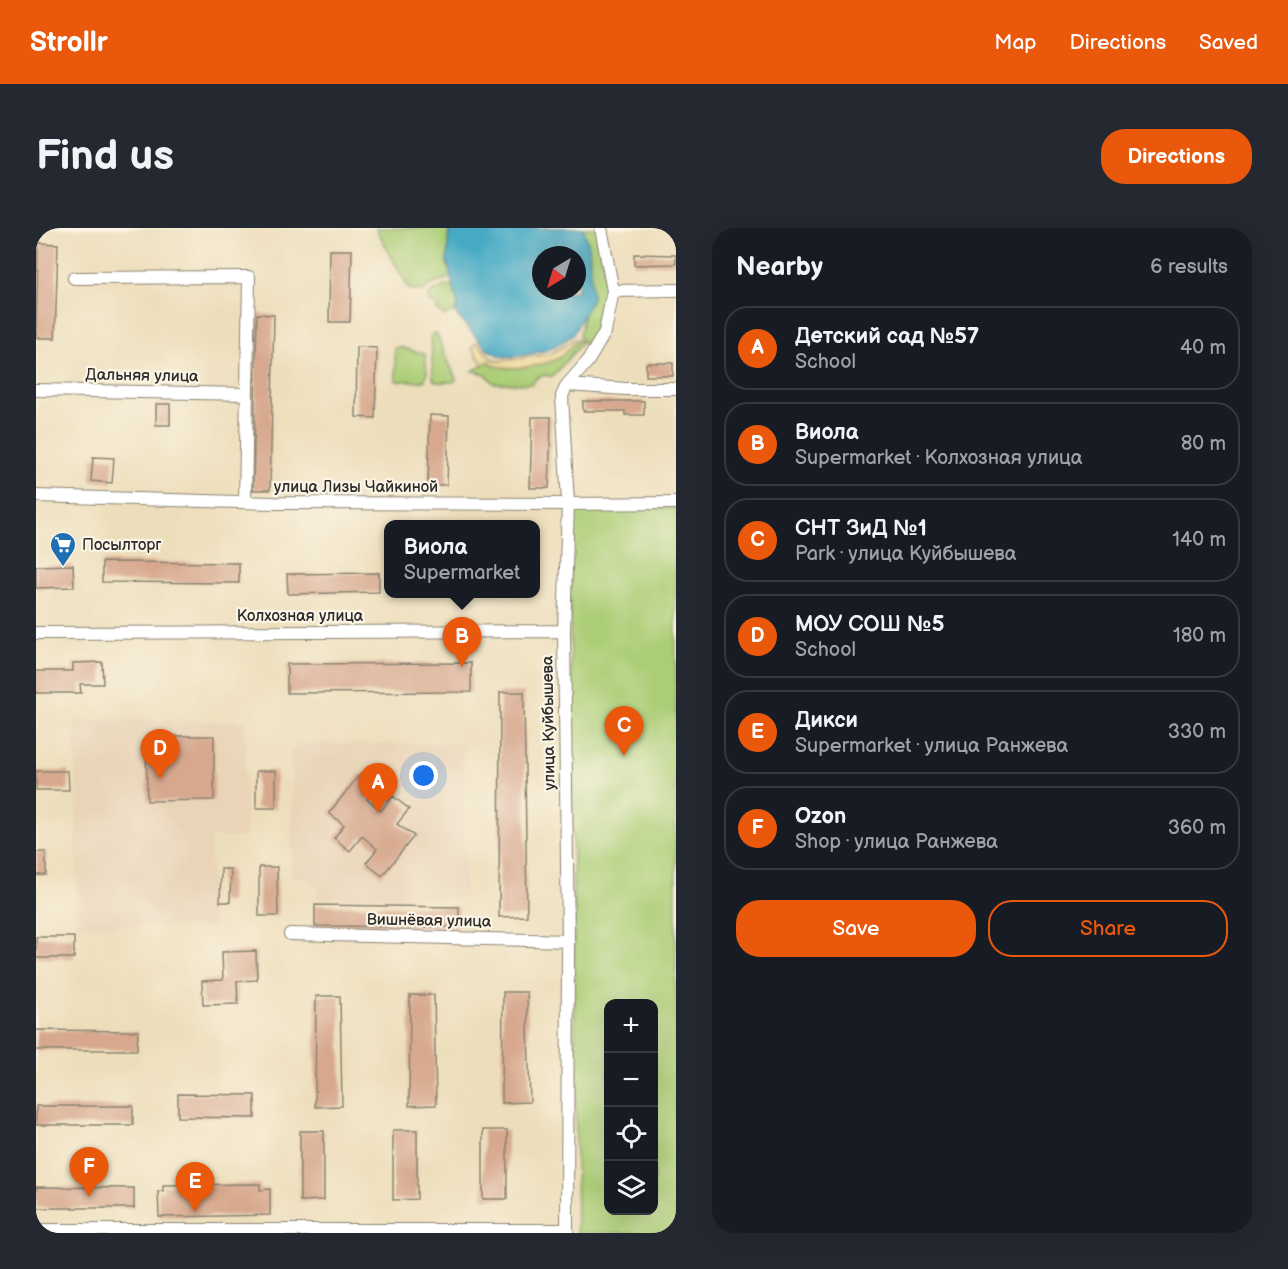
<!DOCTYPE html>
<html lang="en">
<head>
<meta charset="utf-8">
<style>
  :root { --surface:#171b24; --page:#242831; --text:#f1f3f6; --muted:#9ea1a6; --line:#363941; --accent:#ea580c }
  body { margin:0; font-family:"Balsamiq Sans",sans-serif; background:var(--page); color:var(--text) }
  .controls { position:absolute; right:18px; bottom:18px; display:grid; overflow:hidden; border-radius:12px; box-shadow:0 6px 24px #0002 }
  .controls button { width:54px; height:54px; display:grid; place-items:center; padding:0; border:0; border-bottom:2px solid var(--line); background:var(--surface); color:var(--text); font:30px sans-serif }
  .compass { position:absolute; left:496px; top:18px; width:54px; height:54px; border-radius:50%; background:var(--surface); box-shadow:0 6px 24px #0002; rotate:218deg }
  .you { position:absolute; left:388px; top:548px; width:21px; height:21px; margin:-15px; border:4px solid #fff; border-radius:50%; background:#1a73e8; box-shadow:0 0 0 9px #1a73e833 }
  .badge { display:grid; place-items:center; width:39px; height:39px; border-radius:50%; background:var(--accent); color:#fff; font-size:20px; font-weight:700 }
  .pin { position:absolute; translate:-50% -50px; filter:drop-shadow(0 2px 3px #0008) }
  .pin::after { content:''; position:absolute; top:32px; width:21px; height:18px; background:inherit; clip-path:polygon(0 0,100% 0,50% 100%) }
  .popup { position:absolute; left:348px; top:292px; width:156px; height:78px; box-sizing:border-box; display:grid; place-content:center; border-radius:12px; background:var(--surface); filter:drop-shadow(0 2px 4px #0005); font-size:20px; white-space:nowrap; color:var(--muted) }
  .popup b { font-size:22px; color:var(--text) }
  .popup::after { content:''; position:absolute; left:50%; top:100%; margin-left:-12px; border:12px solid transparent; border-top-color:var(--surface) }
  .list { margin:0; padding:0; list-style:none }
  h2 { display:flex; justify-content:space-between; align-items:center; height:78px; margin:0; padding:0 24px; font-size:26px }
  h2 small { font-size:20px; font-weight:400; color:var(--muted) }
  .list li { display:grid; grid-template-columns:39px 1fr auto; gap:18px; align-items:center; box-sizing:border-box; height:84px; margin:0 12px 12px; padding:0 12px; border:2px solid var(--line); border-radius:24px }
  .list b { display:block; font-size:22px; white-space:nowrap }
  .list p { margin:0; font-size:20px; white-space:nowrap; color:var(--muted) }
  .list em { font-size:20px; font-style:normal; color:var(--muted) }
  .actions { display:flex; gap:12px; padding:18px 24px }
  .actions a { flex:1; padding:14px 0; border:2px solid var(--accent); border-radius:24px; text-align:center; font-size:21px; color:var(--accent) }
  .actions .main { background:var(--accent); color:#fff }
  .icon { flex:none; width:33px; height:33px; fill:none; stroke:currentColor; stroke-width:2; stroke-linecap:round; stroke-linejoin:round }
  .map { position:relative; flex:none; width:640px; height:1005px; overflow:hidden; border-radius:24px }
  header { display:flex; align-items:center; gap:36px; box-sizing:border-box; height:84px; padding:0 30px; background:var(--accent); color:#fff }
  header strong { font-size:28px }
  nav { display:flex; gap:33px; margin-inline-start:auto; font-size:21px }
  .intro { display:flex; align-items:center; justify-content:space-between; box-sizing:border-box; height:144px; padding:0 36px }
  h1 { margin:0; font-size:42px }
  .button { padding:15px 27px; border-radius:24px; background:var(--accent); color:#fff; font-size:21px; font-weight:700 }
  main { display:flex; gap:36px; padding:0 36px }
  aside { flex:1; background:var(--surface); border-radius:24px; box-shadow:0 6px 24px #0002 }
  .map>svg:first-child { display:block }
</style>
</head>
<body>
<header>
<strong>Strollr</strong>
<nav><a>Map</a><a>Directions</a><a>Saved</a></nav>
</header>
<div class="intro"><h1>Find us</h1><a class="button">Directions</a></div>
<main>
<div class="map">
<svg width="640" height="1005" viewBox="0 0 640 1005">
  <rect width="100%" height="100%" fill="#fcf5e5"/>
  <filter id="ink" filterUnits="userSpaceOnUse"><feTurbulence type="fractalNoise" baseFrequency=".0167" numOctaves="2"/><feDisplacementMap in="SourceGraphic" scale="12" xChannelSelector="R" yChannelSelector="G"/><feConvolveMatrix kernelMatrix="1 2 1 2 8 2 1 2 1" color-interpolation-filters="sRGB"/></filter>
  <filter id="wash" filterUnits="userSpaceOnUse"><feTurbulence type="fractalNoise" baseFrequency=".008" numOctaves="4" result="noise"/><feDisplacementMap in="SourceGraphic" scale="24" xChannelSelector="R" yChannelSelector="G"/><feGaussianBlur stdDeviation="1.35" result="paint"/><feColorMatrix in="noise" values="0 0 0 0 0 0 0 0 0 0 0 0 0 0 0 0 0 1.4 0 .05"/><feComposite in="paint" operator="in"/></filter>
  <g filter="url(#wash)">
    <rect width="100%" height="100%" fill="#eddebb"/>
    <path fill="#e9d4b8" d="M 39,492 L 209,493 L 210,610 L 175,609 L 176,699 L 41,698 Z
      M 261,515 L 427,516 L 429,670 L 281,670 L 281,659 L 268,649 L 256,649 L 255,522 L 261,522 Z"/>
    <path fill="#aacd75" stroke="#6a7c50" stroke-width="1.5" fill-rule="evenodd" d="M 340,0 L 413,0 L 411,34 L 415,49 L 392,58 L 389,64 L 373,61 Z
      M 547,0 L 562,0 L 570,61 L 562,83 L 560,99 L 553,118 L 543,109 L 548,86 L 553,18 Z
      M 412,57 L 417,57 L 422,77 L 418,84 L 409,88 L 401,82 L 399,75 L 393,74 L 392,69 L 399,62 Z
      M 398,105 L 401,107 L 420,151 L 418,154 L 401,154 L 397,151 L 395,107 Z
      M 542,112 L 546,114 L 516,149 C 508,145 501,148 496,156 L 457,155 L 450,146 L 437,143 L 453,132 C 458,135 465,139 471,140 C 495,141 526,129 542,112 Z
      M 363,119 L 389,126 L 391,146 L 388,153 L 360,153 L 359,120 Z
      M 533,278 L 640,280 L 640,1005 L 541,1005 ZM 572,776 L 618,776 L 618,982 L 572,982 Z"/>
    <path fill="#eeda9e" stroke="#8c8264" stroke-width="1.5" d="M 539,111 L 542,112 C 535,119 529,126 521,131 C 507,138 463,146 453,133 L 447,137 L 436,119 L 441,114 L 456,131 L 465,133 L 514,126 Z"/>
    <path fill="#46aac5" stroke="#386a78" stroke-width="1.5" fill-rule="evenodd" d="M 413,0 L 547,0 L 553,18 L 556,70 L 536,108 L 514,121 L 491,127 L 467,129 L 452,122 L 419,85 L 422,77 L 411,34 ZM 505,27 L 541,27 L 541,63 L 505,63 Z"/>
    <g id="blocks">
      <path fill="#d7a88e" d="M 2,15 L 22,16 L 19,110 L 0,110 Z
        M 294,22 L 316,22 L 314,94 L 293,94 Z
        M 598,26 L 640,27 L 640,36 L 598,37 Z
        M 221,86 L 238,87 L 234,262 L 217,262 Z
        M 321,119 L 341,120 L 339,190 L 320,189 Z
        M 610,135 L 637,135 L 637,148 L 610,148 Z
        M 547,173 L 608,173 L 608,187 L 589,187 L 589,183 L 547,183 Z
        M 120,176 L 134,176 L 134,197 L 120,197 Z
        M 394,187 L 413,188 L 411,257 L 392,257 Z
        M 496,189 L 515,189 L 513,260 L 494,260 Z
        M 57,229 L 78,230 L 76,255 L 55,253 Z
        M 66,334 L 203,335 L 203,355 L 66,354 Z
        M 37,337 L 38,359 L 0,360 L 0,338 Z
        M 343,345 L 343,364 L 252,366 L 251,346 Z
        M 66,434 L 67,456 L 44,456 L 45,465 L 0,465 L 0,443 L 37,443 L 37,435 Z
        M 435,435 L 435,464 L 251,465 L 251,436 Z
        M 464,464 L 488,464 L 491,688 L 463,689 Z
        M 110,508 L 178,508 L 178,572 L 111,573 Z
        M 0,543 L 32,543 L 33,562 L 0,562 Z
        M 220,543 L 240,543 L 240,580 L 220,580 Z
        M 325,545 L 341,558 L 331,571 L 345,583 L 357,568 L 373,581 L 361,596 L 378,608 L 346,648 L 330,635 L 341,621 L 326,608 L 314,623 L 298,610 L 308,597 L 293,585 Z
        M 0,624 L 10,624 L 10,647 L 0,647 Z
        M 223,639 L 241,639 L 242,688 L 223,688 Z
        M 185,641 L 195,641 L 194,674 L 184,674 Z
        M 279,677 L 423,679 L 423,699 L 279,698 Z
        M 0,709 L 38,709 L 38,730 L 0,730 Z
        M 220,723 L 221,752 L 201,753 L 202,776 L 167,777 L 166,753 L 187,752 L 186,724 Z
        M 467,764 L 491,764 L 494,874 L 466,875 Z
        M 374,767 L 398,767 L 400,877 L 373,878 Z
        M 280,768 L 304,768 L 306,878 L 279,879 Z
        M 0,802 L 102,803 L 101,822 L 0,822 Z
        M 142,866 L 219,867 L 219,890 L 142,889 Z
        M 0,878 L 97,878 L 97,897 L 0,897 Z
        M 357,902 L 381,902 L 381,971 L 357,972 Z
        M 447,902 L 471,902 L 471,971 L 447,971 Z
        M 264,903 L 288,903 L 288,972 L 264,973 Z
        M 224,956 L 224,962 L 234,961 L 234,987 L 123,989 L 122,963 L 127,963 L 127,957 Z
        M 0,959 L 98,960 L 98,980 L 0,980 Z"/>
    </g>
  </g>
  <g filter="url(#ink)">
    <use href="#blocks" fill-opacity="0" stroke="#8c8473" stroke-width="1.5"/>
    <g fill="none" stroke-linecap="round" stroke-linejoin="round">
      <defs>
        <path id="minor" d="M 38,50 L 213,49 L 209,274
          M 577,63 L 640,62
          M 531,157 L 590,161 L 640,161
          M 0,162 L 211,166
          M 0,268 L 238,275 L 532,276 L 640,275
          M 0,405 L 528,403
          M 254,706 L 532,713
          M 0,1002 L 531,1002
          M 531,1005 L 532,713 L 528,403 L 532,276 L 526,168 L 531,157 L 552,133 L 569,104 L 577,63 L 565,0"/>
      </defs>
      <use href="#minor" stroke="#8c8473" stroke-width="14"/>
      <use href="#minor" stroke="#fff" stroke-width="12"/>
    </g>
  </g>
  <defs>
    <symbol id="supermarket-pin" viewBox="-11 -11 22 30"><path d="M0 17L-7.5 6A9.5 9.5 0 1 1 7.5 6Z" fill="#1f6fb2" stroke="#fcf5e5"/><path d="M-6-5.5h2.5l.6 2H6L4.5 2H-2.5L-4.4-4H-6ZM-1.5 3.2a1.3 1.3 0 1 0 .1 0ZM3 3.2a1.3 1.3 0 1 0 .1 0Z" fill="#fff"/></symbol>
  </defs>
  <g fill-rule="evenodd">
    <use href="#supermarket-pin" x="12" y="302" width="30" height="40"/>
  </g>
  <g text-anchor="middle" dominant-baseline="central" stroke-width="4.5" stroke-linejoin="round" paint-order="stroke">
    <g font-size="16" fill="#2b2b2b" stroke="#fcf5e5">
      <text transform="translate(106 148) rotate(1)">Дальняя улица</text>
      <text x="320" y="259">улица Лизы Чайкиной</text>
      <text x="264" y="388">Колхозная улица</text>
      <text transform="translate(513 495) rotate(-91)">улица Куйбышева</text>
      <text transform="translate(393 693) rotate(1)">Вишнёвая улица</text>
    </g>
    <g font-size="16" fill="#2b2b2b" stroke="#fcf5e5" text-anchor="start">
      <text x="46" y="317">Посылторг</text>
    </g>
  </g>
</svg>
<div class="controls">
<button>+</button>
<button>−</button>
<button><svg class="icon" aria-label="locate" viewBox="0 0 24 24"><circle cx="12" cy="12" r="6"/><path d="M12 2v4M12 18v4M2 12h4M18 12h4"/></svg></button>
<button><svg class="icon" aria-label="layers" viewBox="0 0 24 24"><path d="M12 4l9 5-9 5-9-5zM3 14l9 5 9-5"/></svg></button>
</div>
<svg class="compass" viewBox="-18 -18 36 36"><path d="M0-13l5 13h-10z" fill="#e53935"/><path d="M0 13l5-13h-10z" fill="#9ea1a6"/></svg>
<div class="you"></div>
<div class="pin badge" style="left:342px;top:585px">A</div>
<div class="pin badge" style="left:426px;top:439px">B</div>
<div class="popup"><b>Виола</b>Supermarket</div>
<div class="pin badge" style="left:588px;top:528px">C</div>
<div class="pin badge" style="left:124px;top:551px">D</div>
<div class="pin badge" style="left:159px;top:984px">E</div>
<div class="pin badge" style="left:53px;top:969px">F</div>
</div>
<aside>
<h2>Nearby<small>6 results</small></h2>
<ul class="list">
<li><span class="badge">A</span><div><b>Детский сад №57</b><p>School</p></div><em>40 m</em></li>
<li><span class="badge">B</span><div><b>Виола</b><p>Supermarket · Колхозная улица</p></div><em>80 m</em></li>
<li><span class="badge">C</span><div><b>СНТ ЗиД №1</b><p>Park · улица Куйбышева</p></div><em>140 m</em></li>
<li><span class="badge">D</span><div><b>МОУ СОШ №5</b><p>School</p></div><em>180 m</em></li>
<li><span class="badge">E</span><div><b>Дикси</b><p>Supermarket · улица Ранжева</p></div><em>330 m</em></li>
<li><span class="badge">F</span><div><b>Ozon</b><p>Shop · улица Ранжева</p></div><em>360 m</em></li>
</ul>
<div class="actions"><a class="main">Save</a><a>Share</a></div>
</aside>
</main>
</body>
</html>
